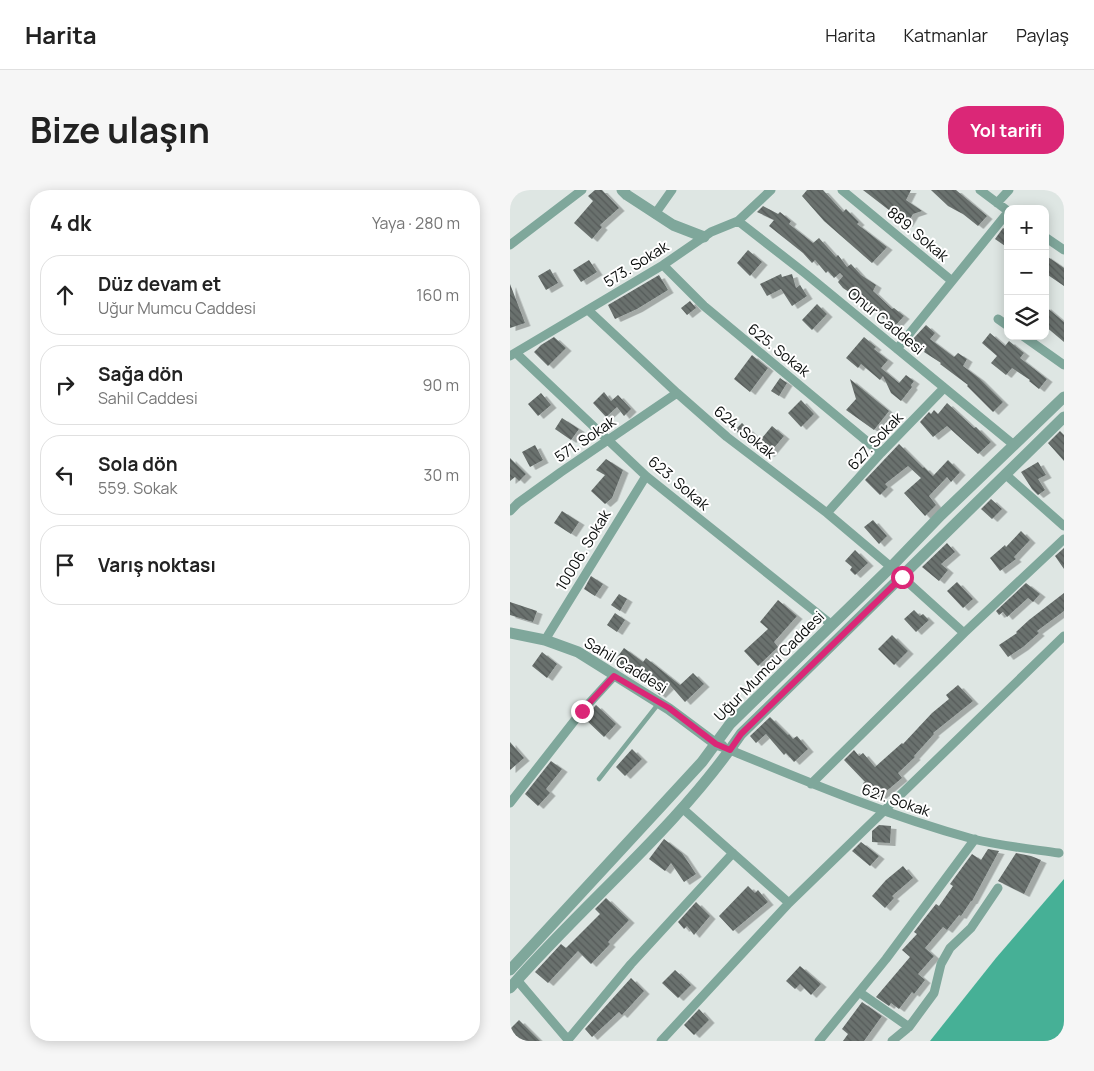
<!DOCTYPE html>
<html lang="tr">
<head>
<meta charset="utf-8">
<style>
  :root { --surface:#fff; --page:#f6f6f6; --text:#222; --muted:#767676; --line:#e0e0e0; --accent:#db2777 }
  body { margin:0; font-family:Manrope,sans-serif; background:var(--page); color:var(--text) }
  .controls { position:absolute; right:15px; top:15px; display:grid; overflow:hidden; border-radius:10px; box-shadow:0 2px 12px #0003 }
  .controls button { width:45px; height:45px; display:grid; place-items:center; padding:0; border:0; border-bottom:1px solid var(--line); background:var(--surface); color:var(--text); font:25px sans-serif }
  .stop { position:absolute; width:15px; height:15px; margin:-11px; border:4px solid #db2777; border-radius:50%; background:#fff }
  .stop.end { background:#db2777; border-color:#fff; box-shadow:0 1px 5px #0008 }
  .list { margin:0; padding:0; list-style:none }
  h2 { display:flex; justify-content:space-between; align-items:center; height:65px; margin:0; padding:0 20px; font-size:21px }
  h2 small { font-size:16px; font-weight:400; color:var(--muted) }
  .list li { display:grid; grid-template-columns:32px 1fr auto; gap:15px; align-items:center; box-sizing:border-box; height:80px; margin:0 10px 10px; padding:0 10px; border:1px solid var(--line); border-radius:20px }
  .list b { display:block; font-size:19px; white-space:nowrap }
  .list p { margin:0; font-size:16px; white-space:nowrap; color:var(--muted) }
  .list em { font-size:16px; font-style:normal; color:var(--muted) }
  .icon { flex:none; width:28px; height:28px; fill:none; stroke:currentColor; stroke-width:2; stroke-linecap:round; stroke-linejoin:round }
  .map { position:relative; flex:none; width:554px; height:851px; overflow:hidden; border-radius:20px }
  header { display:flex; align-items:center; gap:30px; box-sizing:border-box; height:70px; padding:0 25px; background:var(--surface); border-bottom:1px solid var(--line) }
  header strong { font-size:24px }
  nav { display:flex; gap:28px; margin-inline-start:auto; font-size:18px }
  .intro { display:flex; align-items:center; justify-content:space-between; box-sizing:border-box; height:120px; padding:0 30px }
  h1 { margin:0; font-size:35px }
  .button { padding:12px 22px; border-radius:20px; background:var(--accent); color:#fff; font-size:18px; font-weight:700 }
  main { display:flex; gap:30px; padding:0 30px }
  aside { flex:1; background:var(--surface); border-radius:20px; box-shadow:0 2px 12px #0003 }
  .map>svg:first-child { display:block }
</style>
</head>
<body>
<header>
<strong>Harita</strong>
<nav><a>Harita</a><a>Katmanlar</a><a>Paylaş</a></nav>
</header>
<div class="intro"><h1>Bize ulaşın</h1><a class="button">Yol tarifi</a></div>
<main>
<aside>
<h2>4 dk<small>Yaya · 280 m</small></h2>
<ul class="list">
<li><svg class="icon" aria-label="ahead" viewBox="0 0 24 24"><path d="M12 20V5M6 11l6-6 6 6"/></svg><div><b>Düz devam et</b><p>Uğur Mumcu Caddesi</p></div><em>160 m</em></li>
<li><svg class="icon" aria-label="right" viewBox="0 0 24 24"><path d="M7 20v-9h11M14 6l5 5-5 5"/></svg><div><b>Sağa dön</b><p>Sahil Caddesi</p></div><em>90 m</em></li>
<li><svg class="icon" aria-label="left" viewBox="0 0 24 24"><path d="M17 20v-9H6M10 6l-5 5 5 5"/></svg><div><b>Sola dön</b><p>559. Sokak</p></div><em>30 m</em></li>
<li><svg class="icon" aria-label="arrive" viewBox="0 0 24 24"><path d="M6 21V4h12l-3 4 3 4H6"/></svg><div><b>Varış noktası</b></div></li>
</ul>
</aside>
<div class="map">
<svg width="554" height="851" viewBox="0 0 554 851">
  <defs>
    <pattern id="building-back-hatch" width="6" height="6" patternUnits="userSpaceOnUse" patternTransform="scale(1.25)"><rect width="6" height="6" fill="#6a716e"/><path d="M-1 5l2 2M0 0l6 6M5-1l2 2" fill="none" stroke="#555b59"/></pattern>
    <filter id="shadow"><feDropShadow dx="5.5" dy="3" stdDeviation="0" flood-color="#0004"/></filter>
  </defs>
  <rect width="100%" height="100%" fill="#dee6e3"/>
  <path fill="#46b096" d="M 554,689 L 554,851 L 420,851 L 486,768 Z"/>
  <path fill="url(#building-back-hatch)" filter="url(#shadow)" d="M 85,0 L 92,0 L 109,18 L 90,35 L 92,37 L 82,49 L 64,33 L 83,11 L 78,6 Z
    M 297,0 L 313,0 L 333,22 L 336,19 L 349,32 L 347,34 L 377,57 L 362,73 L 314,31 L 292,6 Z
    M 353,0 L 401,0 L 396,10 L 412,21 L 403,24 L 397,34 Z
    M 421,0 L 446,0 L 477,26 L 468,36 L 453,24 L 438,16 Z
    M 253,16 L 268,24 L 270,22 L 281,31 L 279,34 L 303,53 L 309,48 L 326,67 L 328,65 L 337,77 L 341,74 L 351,85 L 366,95 L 363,101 L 382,119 L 384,118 L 394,126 L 384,137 L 354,112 L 333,98 L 328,92 L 333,86 L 330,83 L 324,88 L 318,81 L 316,83 L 305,70 L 302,73 L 293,63 L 259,36 L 264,30 L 247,22 Z
    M 493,38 L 498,41 L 498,58 L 485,49 Z
    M 238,60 L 252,72 L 240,86 L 227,73 Z
    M 535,65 L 554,78 L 554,96 L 535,83 Z
    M 79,70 L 87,82 L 71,92 L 63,80 Z
    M 40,79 L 48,93 L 36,100 L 28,86 Z
    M 271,84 L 272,87 L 282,84 L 286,98 L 290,95 L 297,106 L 282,116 L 271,99 L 257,106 L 250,94 Z
    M 149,85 L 158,100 L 127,119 L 105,129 L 98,115 Z
    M 0,94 L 15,133 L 0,138 Z
    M 180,111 L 186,118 L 177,125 L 171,118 Z
    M 307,114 L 317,124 L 302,140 L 292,130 Z
    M 535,116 L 554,132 L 554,152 L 535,136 Z
    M 416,135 L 425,143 L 420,149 L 444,167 L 448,163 L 457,169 L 453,176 L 469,188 L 493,212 L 483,222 L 457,196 L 458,195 L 430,174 L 431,173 L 414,162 L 415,160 L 402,150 Z
    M 480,143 L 495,156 L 499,151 L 514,163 L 510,168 L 537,189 L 529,199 L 519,191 L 520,190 L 502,178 L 496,185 L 481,173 L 487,166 L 472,153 Z
    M 44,147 L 56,158 L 38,176 L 24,162 L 31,155 Z
    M 354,147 L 366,157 L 364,159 L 378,170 L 371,178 L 389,193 L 396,185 L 404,191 L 401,195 L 402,197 L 391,211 L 381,203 L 373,186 L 370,190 L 351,174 L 348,178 L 336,168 Z
    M 242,165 L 258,178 L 240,202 L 224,189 Z
    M 270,188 L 277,193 L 269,206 L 261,201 Z
    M 340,189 L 379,221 L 364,240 L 336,220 L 346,209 Z
    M 94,202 L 101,211 L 108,205 L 121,219 L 114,226 L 107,217 L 96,227 L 83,213 Z
    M 31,203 L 41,215 L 28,226 L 18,214 Z
    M 291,210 L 304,224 L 291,237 L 278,223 Z
    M 437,213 L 464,238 L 466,237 L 481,252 L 468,264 L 437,236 L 423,247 L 410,232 L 419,222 L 421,224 L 424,220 L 428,224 Z
    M 52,228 L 69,239 L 61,250 L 45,239 Z
    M 232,233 L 244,245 L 238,252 L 225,240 Z
    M 262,236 L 274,246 L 259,264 L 247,254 Z
    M 550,241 L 554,245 L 554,271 L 538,253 Z
    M 389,254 L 413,278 L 414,277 L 423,286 L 438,270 L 450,282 L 441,292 L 437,287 L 419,306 L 426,315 L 415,326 L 394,303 L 411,288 L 398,276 L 375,294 L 378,297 L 370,305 L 355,290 Z
    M 25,255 L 33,270 L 20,277 L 12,262 Z
    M 0,268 L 16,284 L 9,291 L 5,287 L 0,291 Z
    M 96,269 L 113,280 L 102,308 L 95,314 L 81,301 L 95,285 L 86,280 Z
    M 528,272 L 536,285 L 528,289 L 535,300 L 528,305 L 522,299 L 511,282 Z
    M 481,309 L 492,319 L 482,329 L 471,319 Z
    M 52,321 L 69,332 L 61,344 L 44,333 Z
    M 363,330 L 377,346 L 369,354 L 354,337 Z
    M 511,341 L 520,350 L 504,367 L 506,369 L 490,381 L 480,368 L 495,355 L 496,357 Z
    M 437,353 L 445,362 L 431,374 L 438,380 L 429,391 L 412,377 Z
    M 554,358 L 554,379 L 545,366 Z
    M 345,360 L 358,373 L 345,385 L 340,380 L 342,377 L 335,371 Z
    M 81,386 L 93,394 L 85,406 L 74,399 Z
    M 447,392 L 463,409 L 453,418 L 437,401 Z
    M 516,393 L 530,404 L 523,412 L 518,408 L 497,427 L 493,422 L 489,425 L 486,421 Z
    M 554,403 L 554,421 L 527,441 L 529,443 L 513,457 L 498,467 L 489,455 L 507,443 L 506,442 L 519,430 Z
    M 109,404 L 117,409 L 110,421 L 101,415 Z
    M 268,410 L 287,426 L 264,452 L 268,457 L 248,476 L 234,461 L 258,439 L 250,432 Z
    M 0,412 L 27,421 L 23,432 L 0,425 Z
    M 404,420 L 410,426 L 413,424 L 419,430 L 406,442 L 394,429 Z
    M 105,423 L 115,430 L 107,442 L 97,435 Z
    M 382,445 L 398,461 L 384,475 L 368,459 Z
    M 114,458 L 133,472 L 136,468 L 170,495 L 183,483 L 194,494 L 175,512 L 160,495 L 150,505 L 123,479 L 121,483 L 105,470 Z
    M 32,462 L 47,474 L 37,488 L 22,476 Z
    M 448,495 L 463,511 L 423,543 L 424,544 L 404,566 L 405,567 L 388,583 L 392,588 L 367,609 L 353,593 L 355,592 L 334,570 L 344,560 L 349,566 L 353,563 L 365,577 L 392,553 L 393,554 L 422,523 L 439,509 L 436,505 Z
    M 86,515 L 106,534 L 94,547 L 74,528 Z
    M 260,527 L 278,545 L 279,544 L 283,549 L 287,546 L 298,559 L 284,572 L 276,563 L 274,565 L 256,544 L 246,553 L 240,546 Z
    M 0,552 L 14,568 L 0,580 Z
    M 122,559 L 132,569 L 115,586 L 106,577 Z
    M 41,571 L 52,579 L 36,599 L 40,603 L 28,616 L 15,604 Z
    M 369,635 L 381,636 L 380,653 L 362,652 L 362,641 Z
    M 154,649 L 172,663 L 186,684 L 174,692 L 161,673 L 155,681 L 139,669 Z
    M 351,652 L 369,666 L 360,676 L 342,661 Z
    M 478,659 L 489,661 L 462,711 L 461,711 L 451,726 L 449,725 L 437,740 L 433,737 L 415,758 L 424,766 L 408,784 L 415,790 L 404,804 L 402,802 L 389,819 L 381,813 L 379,816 L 366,807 L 400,767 L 392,760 L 407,744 L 404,742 L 414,729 L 426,714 L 429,716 L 443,696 L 440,694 L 462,664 L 471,670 Z
    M 506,663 L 521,666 L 531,670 L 514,704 L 488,691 Z
    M 393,676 L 403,688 L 382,706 L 384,708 L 375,718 L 362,706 L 376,690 Z
    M 238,696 L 245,703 L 248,700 L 258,712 L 223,741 L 209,726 Z
    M 96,708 L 119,730 L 98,752 L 100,754 L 81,774 L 68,761 L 38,793 L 25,782 L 51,754 L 56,758 L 90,724 L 85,719 Z
    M 186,712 L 200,726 L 184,745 L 177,736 L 174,739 L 168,732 Z
    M 290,776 L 311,794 L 301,805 L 290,794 L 285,799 L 276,791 Z
    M 165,780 L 181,795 L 168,808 L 152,793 Z
    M 121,788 L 134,801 L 112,825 L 109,822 L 82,847 L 75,839 Z
    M 352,812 L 372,826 L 354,851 L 333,851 L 338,844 L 332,839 Z
    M 189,819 L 199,830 L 184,845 L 174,835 Z
    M 9,830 L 30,851 L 0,851 L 0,839 Z"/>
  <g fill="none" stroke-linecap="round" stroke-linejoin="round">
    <path stroke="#7fa79b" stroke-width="4.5" d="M 89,589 L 149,513"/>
    <path stroke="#7fa79b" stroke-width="9" d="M 332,0 L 442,91
      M 470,0 L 498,21
      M 487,13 L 499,0
      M 145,24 L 162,0
      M 228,31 L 296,84 L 504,255
      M 535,47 L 554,60
      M 0,55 L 72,0
      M 153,75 L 194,116 L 371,263
      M 78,120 L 167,203 L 217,247 L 317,323 L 381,377
      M 488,129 L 498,136
      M 513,146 L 554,175
      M 387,159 L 498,22
      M 6,163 L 136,286 L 322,435
      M 0,166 L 153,75 L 201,42 L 228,31 L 261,0
      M 495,284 L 554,336
      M 0,321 L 8,313 L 51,282 L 167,203
      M 317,323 L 371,263 L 434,198
      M 392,387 L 454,443
      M 35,450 L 136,286
      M 220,560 C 300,593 379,626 463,649 C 491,656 521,659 549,663
      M 301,594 L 454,443 L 554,349
      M 0,613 L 72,521 L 104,486
      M 172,618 L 279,713
      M 7,790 L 59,851
      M 349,802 L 399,837 L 382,851
      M 399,837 L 424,803 L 431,774 L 440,758 L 461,738 L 488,698
      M 57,851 L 121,774 L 223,663
      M 151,851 L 279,713 L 554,446
      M 309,851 L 376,769 L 465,649"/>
    <path stroke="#7fa79b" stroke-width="11" d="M 112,0 L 117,5 L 163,35 L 194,47
      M 0,443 L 35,450 L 68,462 L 159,519 L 206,554 L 212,556
      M 0,780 L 192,572 L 220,534 L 381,377 L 431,325 L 554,207
      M 0,798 C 75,712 166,639 231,544 L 554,227"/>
  </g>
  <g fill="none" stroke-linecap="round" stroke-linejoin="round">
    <path stroke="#db2777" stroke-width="6" d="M 72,521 L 104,486 L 159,518 L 206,554 L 220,560 L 231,544 L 392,387"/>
  </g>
  <g text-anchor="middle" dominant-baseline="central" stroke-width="4" stroke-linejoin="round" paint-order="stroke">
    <g font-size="15" fill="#0a0d0c" stroke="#fff">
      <text transform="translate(408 44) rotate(40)">889. Sokak</text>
      <text transform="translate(126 74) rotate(-32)">573. Sokak</text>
      <text transform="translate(376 131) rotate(40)">Onur Caddesi</text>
      <text transform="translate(269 160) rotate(39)">625. Sokak</text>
      <text transform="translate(235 242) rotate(39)">624. Sokak</text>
      <text transform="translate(75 249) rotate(-34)">571. Sokak</text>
      <text transform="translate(365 251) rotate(-47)">627. Sokak</text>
      <text transform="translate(169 293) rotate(40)">623. Sokak</text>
      <text transform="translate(73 360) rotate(-59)">10006. Sokak</text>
      <text transform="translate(116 475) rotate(31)">Sahil Caddesi</text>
      <text transform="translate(259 476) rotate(-45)">Uğur Mumcu Caddesi</text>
      <text transform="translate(386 610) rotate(19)">621. Sokak</text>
    </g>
  </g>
</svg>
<div class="controls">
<button>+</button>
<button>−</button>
<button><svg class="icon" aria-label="layers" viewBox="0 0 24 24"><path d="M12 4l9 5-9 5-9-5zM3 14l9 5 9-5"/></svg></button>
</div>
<div class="stop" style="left:392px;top:387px"></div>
<div class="stop end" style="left:72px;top:521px"></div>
</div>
</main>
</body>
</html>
